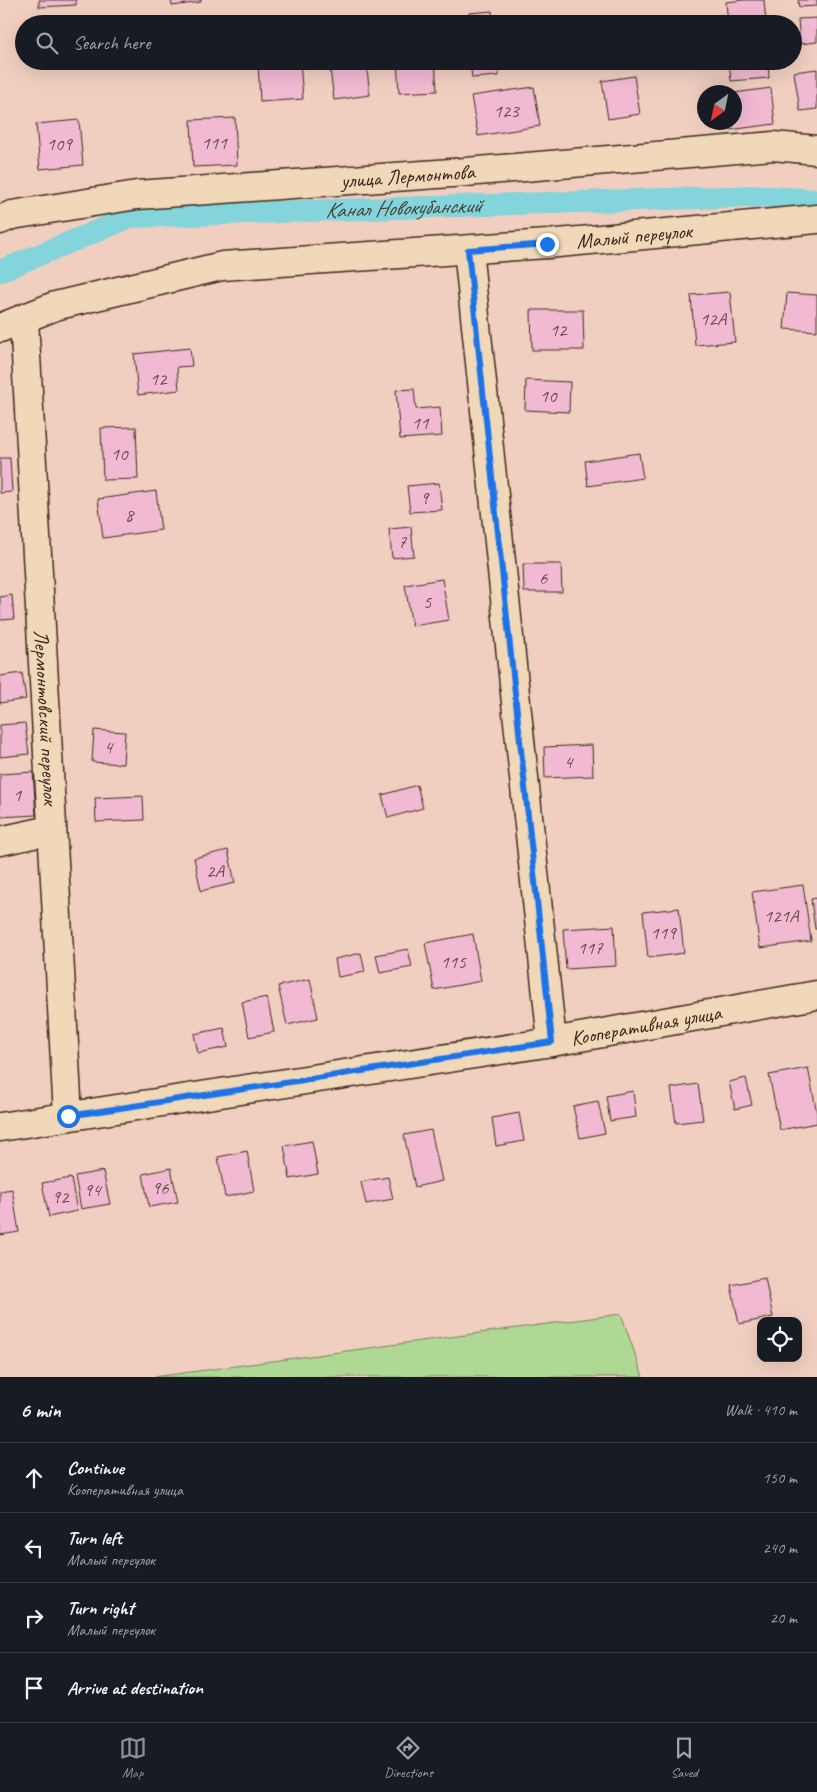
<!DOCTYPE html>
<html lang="en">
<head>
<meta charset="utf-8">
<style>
  :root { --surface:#171b24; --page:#20242c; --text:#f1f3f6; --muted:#9ea1a6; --line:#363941; --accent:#8c9099 }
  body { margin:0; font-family:Caveat,sans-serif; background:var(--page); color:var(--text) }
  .controls { position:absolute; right:15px; bottom:15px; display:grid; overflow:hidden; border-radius:10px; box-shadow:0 5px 20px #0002 }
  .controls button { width:45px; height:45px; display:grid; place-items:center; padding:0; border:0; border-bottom:1px solid var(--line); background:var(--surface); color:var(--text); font:25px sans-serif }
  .compass { position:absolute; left:697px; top:85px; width:45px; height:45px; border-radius:50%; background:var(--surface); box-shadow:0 5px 20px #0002; rotate:213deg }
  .stop { position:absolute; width:15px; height:15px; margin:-11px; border:4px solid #1a73e8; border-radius:50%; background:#fff }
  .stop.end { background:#1a73e8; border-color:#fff; box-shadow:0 1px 5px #0008 }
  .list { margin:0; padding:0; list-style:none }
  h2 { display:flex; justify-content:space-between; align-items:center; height:65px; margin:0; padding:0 20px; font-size:21px }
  h2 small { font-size:16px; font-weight:400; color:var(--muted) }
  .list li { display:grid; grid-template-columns:32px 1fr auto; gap:15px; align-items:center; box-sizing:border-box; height:70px; padding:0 20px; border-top:1px solid var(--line) }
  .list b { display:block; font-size:19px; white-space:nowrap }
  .list p { margin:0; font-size:16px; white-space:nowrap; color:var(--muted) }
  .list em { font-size:16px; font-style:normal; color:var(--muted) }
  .icon { flex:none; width:28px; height:28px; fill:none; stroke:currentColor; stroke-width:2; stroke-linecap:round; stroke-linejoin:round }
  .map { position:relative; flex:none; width:817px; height:1377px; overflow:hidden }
  .search { position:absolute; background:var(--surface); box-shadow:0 5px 20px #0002; left:15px; right:15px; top:15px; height:55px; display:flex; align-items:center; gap:12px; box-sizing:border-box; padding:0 18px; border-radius:28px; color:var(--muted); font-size:19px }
  .sheet { height:345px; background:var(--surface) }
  nav { display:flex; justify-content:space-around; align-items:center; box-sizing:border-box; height:70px; border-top:1px solid var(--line); background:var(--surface); font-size:14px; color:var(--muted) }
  nav a { display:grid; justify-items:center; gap:2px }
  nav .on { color:var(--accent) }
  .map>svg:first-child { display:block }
</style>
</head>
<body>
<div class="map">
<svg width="817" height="1377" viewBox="0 0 817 1377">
  <rect width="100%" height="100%" fill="#f1cfc0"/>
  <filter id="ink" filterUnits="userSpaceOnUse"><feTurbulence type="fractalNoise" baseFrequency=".02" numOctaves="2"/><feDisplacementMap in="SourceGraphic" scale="10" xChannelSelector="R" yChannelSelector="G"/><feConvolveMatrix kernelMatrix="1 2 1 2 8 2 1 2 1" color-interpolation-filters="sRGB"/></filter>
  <g filter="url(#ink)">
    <path fill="#afd895" stroke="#75815a" d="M 621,1314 L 643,1377 L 154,1377 Z"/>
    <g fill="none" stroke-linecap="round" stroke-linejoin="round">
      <path stroke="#83d4db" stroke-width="22" id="s1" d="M 0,271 L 131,217 L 755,196 L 817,200"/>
    </g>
    <path fill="#f1bad2" stroke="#3b2a1e" d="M 39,0 L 76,0 L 76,5 L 39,7 Z
      M 171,0 L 201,0 L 201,2 L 172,6 Z
      M 744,0 L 764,0 L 766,23 L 728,24 L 726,2 Z
      M 798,0 L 817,0 L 817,6 L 799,7 Z
      M 492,11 L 493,24 L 470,24 L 469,13 Z
      M 817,18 L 817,42 L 800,44 L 798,19 Z
      M 258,61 L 300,61 L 303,99 L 260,102 Z
      M 329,61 L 366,61 L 370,95 L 334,100 Z
      M 397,61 L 435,61 L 437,91 L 399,93 Z
      M 470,61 L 498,61 L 499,76 L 472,78 Z
      M 729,61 L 768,61 L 769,78 L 731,81 Z
      M 817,69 L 817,109 L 800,111 L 794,72 Z
      M 634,76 L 640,114 L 608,119 L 602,81 Z
      M 534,87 L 540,126 L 478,136 L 471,96 Z
      M 771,88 L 775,124 L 721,131 L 720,122 L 734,122 L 734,93 Z
      M 235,118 L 237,165 L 193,167 L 191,120 Z
      M 79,120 L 83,165 L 40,169 L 36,124 Z
      M 730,292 L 735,342 L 695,345 L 691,295 Z
      M 787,293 L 817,295 L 817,331 L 784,329 Z
      M 531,310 L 583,310 L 584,350 L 532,350 Z
      M 190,348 L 192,366 L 177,367 L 179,390 L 138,395 L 134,354 Z
      M 526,380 L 570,382 L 569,412 L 525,410 Z
      M 414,389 L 416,409 L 440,407 L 442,436 L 400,439 L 396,390 Z
      M 136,427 L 138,479 L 103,480 L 101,428 Z
      M 639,453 L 643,478 L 588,486 L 585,461 Z
      M 0,458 L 10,458 L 12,492 L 0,493 Z
      M 439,483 L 442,510 L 410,512 L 407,486 Z
      M 156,491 L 161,530 L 103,538 L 98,499 Z
      M 411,527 L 414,556 L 392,558 L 389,529 Z
      M 523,564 L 561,564 L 562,592 L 524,592 Z
      M 442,579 L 449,620 L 412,626 L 405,585 Z
      M 12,595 L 14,619 L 0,620 L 0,597 Z
      M 22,673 L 26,699 L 0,703 L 0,676 Z
      M 25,723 L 29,754 L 0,757 L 0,725 Z
      M 94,730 L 125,732 L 123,764 L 92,762 Z
      M 592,745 L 593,776 L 545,778 L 544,747 Z
      M 33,772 L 36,815 L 0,817 L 0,774 Z
      M 417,785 L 423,808 L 388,818 L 382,795 Z
      M 143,796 L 144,820 L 96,822 L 95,798 Z
      M 228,850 L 235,883 L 201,891 L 194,858 Z
      M 803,885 L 811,941 L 760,948 L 752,892 Z
      M 817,898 L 817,929 L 815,929 L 811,899 Z
      M 679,908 L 684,953 L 648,958 L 643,912 Z
      M 614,926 L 616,966 L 566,969 L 563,929 Z
      M 473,934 L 481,981 L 434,990 L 425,943 Z
      M 408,949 L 412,967 L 380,973 L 376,955 Z
      M 361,953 L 365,972 L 338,977 L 335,959 Z
      M 310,979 L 318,1018 L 287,1025 L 278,986 Z
      M 267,997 L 274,1032 L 249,1037 L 242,1002 Z
      M 224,1028 L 228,1047 L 198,1053 L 194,1034 Z
      M 808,1068 L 817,1113 L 817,1123 L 780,1130 L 769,1075 Z
      M 746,1078 L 752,1105 L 735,1109 L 729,1082 Z
      M 698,1084 L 703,1120 L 676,1123 L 671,1088 Z
      M 633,1091 L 636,1117 L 610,1121 L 606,1096 Z
      M 598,1101 L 605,1133 L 580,1138 L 573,1106 Z
      M 519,1113 L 524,1141 L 496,1146 L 492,1118 Z
      M 431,1130 L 442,1181 L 415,1187 L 404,1135 Z
      M 312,1141 L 318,1174 L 290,1179 L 284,1146 Z
      M 247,1151 L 254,1191 L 225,1197 L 218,1157 Z
      M 171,1168 L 178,1202 L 149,1207 L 143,1174 Z
      M 103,1171 L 110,1204 L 81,1209 L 75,1176 Z
      M 388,1177 L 393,1199 L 366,1204 L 361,1182 Z
      M 71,1178 L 77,1211 L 49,1217 L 42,1183 Z
      M 12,1189 L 19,1232 L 0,1235 L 0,1191 Z
      M 765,1278 L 773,1317 L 739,1324 L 731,1285 Z"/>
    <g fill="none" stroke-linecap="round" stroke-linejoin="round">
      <defs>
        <g id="minor">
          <path id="s2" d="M 0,220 L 12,215 L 137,195 L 466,172 L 773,146 L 817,150"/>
          <path d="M 468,250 L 552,1042"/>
          <path id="s3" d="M 24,319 L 68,1116"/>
          <path id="s4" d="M 0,328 L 55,306 L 222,266 L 547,244 L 817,219"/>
          <path d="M 0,841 L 51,830"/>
          <path id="s5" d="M 0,1127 L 552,1042 L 817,995"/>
        </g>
      </defs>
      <use href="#minor" stroke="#3b2a1e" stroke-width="31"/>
      <use href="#minor" stroke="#f1d8b9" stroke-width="28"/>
    </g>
  </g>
  <g fill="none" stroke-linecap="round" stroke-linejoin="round" filter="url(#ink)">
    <path stroke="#1a73e8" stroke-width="6" d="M 68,1116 L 552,1042 L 468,250 L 547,244"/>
  </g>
  <g text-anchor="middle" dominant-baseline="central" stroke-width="4.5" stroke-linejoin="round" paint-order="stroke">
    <g font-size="19" fill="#684e4b">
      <text x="506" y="111">123</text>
      <text x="214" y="143">111</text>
      <text x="59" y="144">109</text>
      <text x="713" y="319">12А</text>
      <text x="558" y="330">12</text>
      <text x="158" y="379">12</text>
      <text x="548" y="396">10</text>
      <text x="420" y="423">11</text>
      <text x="119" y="454">10</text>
      <text x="424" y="498">9</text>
      <text x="129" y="515">8</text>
      <text x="402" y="542">7</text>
      <text x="543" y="578">6</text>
      <text x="427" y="602">5</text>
      <text x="108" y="747">4</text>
      <text x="568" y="762">4</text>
      <text x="17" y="795">1</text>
      <text x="215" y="871">2А</text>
      <text x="781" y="916">121А</text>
      <text x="663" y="933">119</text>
      <text x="590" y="948">117</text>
      <text x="453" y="962">115</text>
      <text x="160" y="1188">96</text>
      <text x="92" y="1190">94</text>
      <text x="60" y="1197">92</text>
    </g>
    <g font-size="21" fill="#3b2a1e" stroke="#f1d8b9">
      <text stroke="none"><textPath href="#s2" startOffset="411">улица Лермонтова</textPath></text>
      <text stroke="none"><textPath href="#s4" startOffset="644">Малый переулок</textPath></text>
      <text stroke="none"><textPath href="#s3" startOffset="399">Лермонтовский переулок</textPath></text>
      <text stroke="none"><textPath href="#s5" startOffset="654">Кооперативная улица</textPath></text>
    </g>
    <g font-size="22" font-style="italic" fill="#46443a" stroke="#f1d8b9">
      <text stroke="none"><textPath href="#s1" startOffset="414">Канал Новокубанский</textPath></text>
    </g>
  </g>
</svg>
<div class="controls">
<button><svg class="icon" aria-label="locate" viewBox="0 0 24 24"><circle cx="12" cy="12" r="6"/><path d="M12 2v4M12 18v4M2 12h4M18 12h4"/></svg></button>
</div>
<svg class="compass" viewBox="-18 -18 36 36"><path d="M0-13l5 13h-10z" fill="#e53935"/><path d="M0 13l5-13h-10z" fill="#9ea1a6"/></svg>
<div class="stop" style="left:68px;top:1116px"></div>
<div class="stop end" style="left:547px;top:244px"></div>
<div class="search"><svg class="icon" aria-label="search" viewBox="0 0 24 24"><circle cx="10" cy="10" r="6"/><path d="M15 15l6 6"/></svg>Search here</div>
</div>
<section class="sheet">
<h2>6 min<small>Walk · 410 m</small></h2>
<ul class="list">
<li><svg class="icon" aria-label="ahead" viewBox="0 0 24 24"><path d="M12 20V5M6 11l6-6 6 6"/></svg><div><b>Continue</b><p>Кооперативная улица</p></div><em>150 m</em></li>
<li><svg class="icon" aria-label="left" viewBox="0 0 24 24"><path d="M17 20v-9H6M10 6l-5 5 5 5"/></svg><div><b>Turn left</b><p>Малый переулок</p></div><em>240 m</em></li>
<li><svg class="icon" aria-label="right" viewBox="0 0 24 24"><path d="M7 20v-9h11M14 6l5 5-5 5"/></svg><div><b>Turn right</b><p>Малый переулок</p></div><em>20 m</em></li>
<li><svg class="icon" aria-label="arrive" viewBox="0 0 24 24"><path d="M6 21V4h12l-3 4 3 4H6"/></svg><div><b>Arrive at destination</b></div></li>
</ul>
</section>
<nav>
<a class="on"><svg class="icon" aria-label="map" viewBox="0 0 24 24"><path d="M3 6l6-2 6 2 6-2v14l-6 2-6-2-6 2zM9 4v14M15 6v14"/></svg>Map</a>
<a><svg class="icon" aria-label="directions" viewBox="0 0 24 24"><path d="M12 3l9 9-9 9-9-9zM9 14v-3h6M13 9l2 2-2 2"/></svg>Directions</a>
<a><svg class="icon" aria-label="saved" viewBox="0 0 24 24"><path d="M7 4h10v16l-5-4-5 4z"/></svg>Saved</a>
</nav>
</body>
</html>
